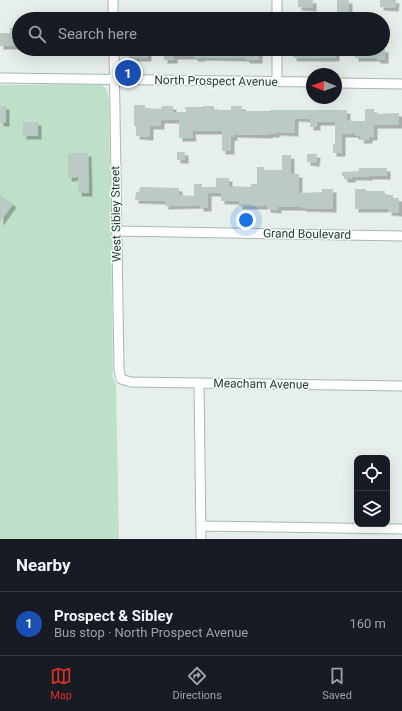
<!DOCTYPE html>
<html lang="en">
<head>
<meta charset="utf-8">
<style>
  :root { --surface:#171b24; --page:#20242c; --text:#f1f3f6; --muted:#9ea1a6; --line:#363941; --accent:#d93025 }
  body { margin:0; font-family:Roboto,sans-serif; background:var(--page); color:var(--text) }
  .controls { position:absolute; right:12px; bottom:12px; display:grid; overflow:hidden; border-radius:8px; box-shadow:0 4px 16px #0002 }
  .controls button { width:36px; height:36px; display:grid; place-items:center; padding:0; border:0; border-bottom:1px solid var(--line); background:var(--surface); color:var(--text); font:20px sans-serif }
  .compass { position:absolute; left:306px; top:68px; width:36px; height:36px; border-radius:50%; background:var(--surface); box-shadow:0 4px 16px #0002; rotate:271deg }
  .you { position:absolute; left:246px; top:220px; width:14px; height:14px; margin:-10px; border:3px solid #fff; border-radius:50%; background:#1a73e8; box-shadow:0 0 0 6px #1a73e833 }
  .badge { display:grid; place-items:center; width:26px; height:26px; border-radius:50%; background:var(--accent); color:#fff; font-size:13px; font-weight:700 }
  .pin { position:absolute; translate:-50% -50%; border:2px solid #fff; box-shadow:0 1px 4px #0006 }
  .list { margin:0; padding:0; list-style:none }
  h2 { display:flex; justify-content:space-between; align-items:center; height:52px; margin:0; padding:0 16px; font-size:17px }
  h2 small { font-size:13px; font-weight:400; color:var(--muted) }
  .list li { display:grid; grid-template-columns:26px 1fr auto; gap:12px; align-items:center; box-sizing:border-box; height:64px; padding:0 16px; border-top:1px solid var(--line) }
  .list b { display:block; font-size:15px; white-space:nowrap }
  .list p { margin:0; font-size:13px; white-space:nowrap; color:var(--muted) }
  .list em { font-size:13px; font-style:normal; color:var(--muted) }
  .icon { flex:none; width:22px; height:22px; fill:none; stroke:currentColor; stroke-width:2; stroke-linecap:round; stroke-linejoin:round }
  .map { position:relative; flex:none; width:402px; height:539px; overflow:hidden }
  .search { position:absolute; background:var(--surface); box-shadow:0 4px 16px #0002; left:12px; right:12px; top:12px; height:44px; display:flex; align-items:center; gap:10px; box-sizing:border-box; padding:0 14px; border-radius:22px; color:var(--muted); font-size:15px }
  .sheet { height:116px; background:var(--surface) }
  nav { display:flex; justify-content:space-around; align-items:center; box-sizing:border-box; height:56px; border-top:1px solid var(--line); background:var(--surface); font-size:11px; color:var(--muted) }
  nav a { display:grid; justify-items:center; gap:2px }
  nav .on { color:var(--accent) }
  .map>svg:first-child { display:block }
</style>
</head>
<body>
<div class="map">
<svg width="402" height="539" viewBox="0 0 402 539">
  <defs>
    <filter id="shadow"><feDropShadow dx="3.5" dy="3.5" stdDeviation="0" flood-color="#0004"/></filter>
  </defs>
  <rect width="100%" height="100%" fill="#e6efeb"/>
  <path fill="#bfe0c8" d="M 99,84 C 107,86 108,94 109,101 L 113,376 L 115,383 L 116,386 L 119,539 L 0,539 L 0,85 Z"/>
  <path fill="#bbcac4" filter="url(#shadow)" d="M 298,0 L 313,0 L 313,8 L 298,7 Z
    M 337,0 L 349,0 L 349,19 L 337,19 Z
    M 380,0 L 396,0 L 395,8 L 380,7 Z
    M 39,13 L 51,13 L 51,19 L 39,19 Z
    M 10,28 L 19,28 L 19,46 L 0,46 L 0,33 L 10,33 Z
    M 129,49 L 148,49 L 148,58 L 129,58 Z
    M 164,49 L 259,49 L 259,60 L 246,60 L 246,58 L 202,57 L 202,58 L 194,58 L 194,56 L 174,56 L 174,60 L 164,60 Z
    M 293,49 L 310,49 L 310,50 L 322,50 L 322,49 L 336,49 L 336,58 L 293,58 Z
    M 355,49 L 385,49 L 385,60 L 377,60 L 377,58 L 355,58 Z
    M 134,105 L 145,105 L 145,108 L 161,109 L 162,106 L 173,106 L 173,112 L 186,112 L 185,107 L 203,107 L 203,106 L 214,106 L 214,110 L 231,110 L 231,106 L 242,106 L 242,111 L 270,111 L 270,110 L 347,110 L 347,120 L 351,120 L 351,121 L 365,121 L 365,109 L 374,109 L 374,114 L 399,113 L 399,125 L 374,125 L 374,137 L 369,137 L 369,140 L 360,140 L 361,136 L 355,136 L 355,134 L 342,134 L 342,153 L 333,153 L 333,144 L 335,144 L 335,122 L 317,122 L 317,127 L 310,127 L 310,119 L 295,118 L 295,133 L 276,132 L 276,134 L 269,134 L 269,135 L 234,134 L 234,137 L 231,137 L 231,151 L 222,151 L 222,131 L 192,131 L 193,138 L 179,138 L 179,120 L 161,120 L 161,126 L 150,126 L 150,137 L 136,136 L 136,126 L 134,126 Z
    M 0,106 L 6,106 L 6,123 L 0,123 Z
    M 23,122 L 38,122 L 38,136 L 23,136 Z
    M 177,152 L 185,152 L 185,160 L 177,160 Z
    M 68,153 L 88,153 L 89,193 L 78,193 L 78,177 L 68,178 Z
    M 307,154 L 317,154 L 316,163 L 307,162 Z
    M 282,155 L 291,155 L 291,174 L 299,174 L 299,193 L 322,192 L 322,189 L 333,189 L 333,209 L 302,208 L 302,207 L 278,207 L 278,210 L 267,209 L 267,206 L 239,206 L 239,201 L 221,201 L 221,193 L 208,193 L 208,208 L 200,208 L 200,205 L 165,206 L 165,201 L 135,200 L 136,192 L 139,192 L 140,187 L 179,188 L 179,195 L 194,196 L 194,184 L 202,184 L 202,187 L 216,187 L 216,178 L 229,178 L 229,186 L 251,187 L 251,184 L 257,184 L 257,167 L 264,167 L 264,170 L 282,170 Z
    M 359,168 L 387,168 L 387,176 L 369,176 L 369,177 L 352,177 L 352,179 L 344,179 L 344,176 L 342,176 L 342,172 L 359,171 Z
    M 355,189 L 366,189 L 366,191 L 385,191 L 385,195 L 393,195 L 393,198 L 399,198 L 399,213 L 388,212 L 388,209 L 355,209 Z
    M 0,195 L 13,204 L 0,222 Z"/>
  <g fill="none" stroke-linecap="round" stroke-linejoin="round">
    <defs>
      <path id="minor" d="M 113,0 L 113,19
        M 277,0 L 277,19
        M 114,49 L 119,369 L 121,379 L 131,382 L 199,383 L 402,386
        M 277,49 L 277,82
        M 0,78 L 312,82
        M 336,83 L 402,84
        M 117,231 L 402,236
        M 199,383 L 201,539
        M 201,526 L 402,529"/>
    </defs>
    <use href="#minor" stroke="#a8b8b2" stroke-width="11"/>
    <use href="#minor" stroke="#fff" stroke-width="9"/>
  </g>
  <g text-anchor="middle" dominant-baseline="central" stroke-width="3" stroke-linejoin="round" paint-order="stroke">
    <g font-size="12" fill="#24423a" stroke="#f7fbf9">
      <text transform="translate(216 81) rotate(1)">North Prospect Avenue</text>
      <text transform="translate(116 214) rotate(-91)">West Sibley Street</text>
      <text transform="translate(307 234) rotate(1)">Grand Boulevard</text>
      <text transform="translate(261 384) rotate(1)">Meacham Avenue</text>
    </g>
  </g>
</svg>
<div class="controls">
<button><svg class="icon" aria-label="locate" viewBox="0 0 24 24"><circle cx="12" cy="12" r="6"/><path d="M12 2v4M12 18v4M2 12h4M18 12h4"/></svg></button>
<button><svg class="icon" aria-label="layers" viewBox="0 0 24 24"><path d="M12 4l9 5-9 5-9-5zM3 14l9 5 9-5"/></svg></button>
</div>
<svg class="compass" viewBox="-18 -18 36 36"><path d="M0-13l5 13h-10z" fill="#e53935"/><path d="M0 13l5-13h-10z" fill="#9ea1a6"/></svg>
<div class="you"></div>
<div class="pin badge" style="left:128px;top:73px;background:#1a4fb4">1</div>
<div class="search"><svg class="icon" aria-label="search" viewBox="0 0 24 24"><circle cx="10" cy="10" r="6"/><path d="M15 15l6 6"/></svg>Search here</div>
</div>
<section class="sheet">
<h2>Nearby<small></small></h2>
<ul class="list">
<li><span class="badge" style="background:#1a4fb4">1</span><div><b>Prospect &amp; Sibley</b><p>Bus stop · North Prospect Avenue</p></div><em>160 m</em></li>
</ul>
</section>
<nav>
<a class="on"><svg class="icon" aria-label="map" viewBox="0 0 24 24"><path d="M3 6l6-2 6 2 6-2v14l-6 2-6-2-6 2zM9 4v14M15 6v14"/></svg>Map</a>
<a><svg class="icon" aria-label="directions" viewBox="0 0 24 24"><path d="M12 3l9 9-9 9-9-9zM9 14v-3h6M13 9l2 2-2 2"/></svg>Directions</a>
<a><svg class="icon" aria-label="saved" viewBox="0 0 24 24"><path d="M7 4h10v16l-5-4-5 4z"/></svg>Saved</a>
</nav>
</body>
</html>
